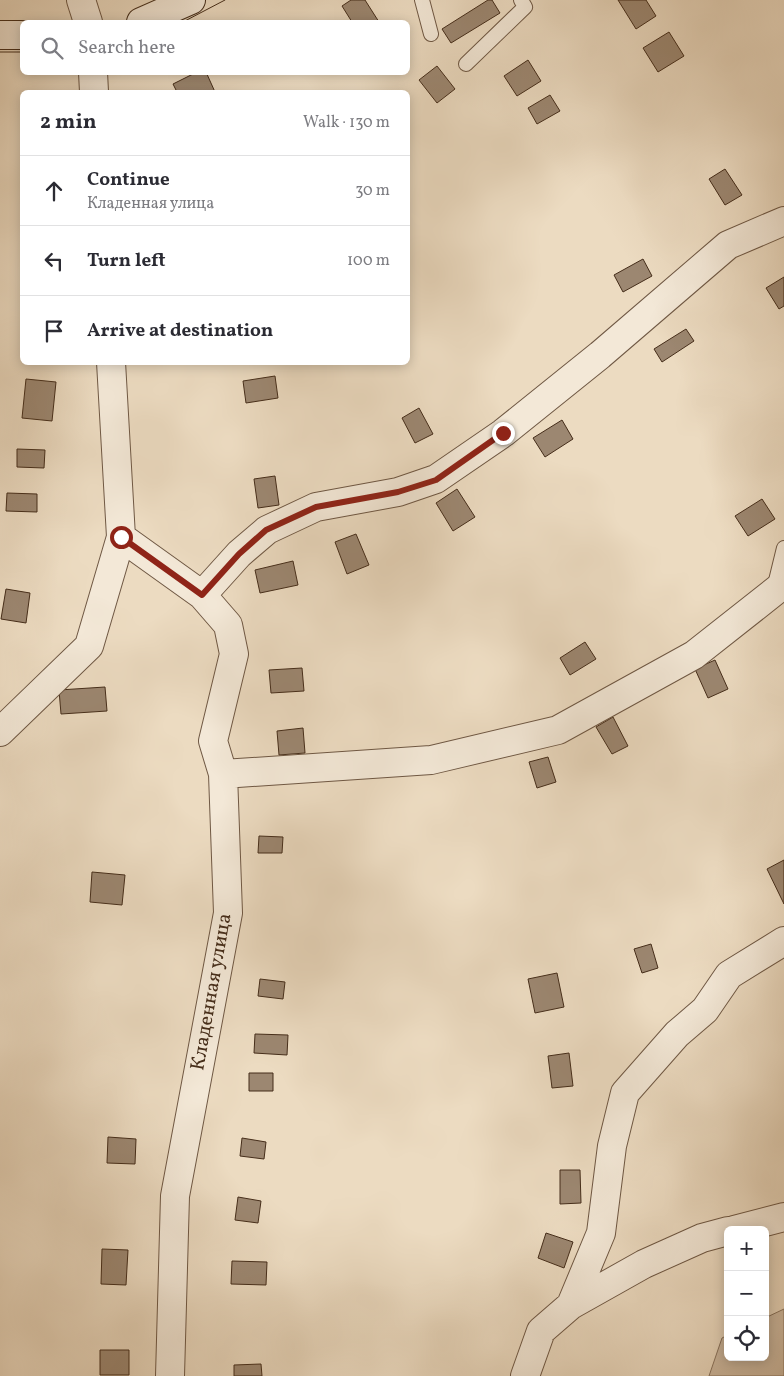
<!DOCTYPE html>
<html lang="en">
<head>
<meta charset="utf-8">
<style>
  :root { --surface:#fff; --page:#f2f2f3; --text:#2b2b33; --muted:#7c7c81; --line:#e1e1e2 }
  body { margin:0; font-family:Vollkorn,serif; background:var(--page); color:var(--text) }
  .controls { position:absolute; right:15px; bottom:15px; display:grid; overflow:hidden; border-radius:8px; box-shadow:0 2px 12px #0003 }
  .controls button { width:45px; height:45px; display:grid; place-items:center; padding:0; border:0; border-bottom:1px solid var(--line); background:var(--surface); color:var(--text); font:25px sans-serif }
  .stop { position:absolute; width:15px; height:15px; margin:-11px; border:4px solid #8f2418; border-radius:50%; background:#fff }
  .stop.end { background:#8f2418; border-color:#fff; box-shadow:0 1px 5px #0008 }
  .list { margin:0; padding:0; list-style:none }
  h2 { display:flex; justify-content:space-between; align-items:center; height:65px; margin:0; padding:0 20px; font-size:21px }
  h2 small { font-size:16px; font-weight:400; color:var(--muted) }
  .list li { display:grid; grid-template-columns:32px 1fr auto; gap:15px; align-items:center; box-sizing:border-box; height:70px; padding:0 20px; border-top:1px solid var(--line) }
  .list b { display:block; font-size:19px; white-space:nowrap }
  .list p { margin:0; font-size:16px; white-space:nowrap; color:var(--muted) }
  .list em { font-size:16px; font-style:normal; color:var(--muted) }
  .icon { flex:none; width:28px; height:28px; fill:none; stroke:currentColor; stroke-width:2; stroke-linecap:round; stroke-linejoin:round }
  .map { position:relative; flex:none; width:784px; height:1376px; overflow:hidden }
  .search { position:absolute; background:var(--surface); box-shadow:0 2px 12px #0003; left:20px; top:20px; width:390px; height:55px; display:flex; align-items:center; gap:12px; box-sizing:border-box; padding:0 18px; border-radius:8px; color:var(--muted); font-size:19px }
  .panel { position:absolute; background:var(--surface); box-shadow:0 2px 12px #0003; left:20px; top:90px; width:390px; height:275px; border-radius:8px }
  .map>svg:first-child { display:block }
</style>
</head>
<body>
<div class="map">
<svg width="784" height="1376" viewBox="0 0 784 1376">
  <rect width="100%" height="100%" fill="#ecdbc1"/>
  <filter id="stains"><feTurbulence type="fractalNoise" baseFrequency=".004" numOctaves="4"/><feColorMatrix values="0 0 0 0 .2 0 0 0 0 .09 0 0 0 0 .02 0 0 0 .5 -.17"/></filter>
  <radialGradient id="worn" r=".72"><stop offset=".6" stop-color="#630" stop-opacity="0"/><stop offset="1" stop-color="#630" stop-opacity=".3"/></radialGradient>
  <path fill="#d0bda5" stroke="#8a7560" d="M 784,1309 L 784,1376 L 709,1376 L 722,1338 L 728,1335 L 728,1357 L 765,1357 L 765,1318 Z"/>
  <path fill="#9c8771" stroke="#452d1a" d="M 351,0 L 365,0 L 379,22 L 352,22 L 342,6 Z
    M 488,0 L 492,0 L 500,13 L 451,43 L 442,29 Z
    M 618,0 L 646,0 L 656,16 L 636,29 Z
    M 669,32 L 684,56 L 658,72 L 643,48 Z
    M 528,60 L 541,81 L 517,96 L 504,76 Z
    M 437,66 L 455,89 L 437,103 L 419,80 Z
    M 197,72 L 206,72 L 215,92 L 177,92 L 173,84 Z
    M 550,95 L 560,111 L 537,124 L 528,108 Z
    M 725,169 L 742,195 L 725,205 L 709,179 Z
    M 643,259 L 652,276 L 623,292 L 614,275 Z
    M 784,277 L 784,306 L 779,309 L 766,288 Z
    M 686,329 L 694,341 L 662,362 L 654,349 Z
    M 275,376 L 278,398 L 246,403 L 243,381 Z
    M 26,379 L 56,382 L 52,421 L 22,418 Z
    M 419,408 L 433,434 L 415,443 L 402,418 Z
    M 562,420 L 573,439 L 545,457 L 533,438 Z
    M 17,449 L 45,450 L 44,468 L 17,467 Z
    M 275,476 L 279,505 L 258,508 L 254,479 Z
    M 457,489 L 475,517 L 453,531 L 436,503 Z
    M 7,493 L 37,494 L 37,512 L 6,511 Z
    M 762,499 L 775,519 L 748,536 L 735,516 Z
    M 356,534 L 369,565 L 347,574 L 335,542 Z
    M 293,561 L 298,585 L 260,593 L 255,570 Z
    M 6,589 L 30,593 L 26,623 L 1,619 Z
    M 585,642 L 596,659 L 570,675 L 560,658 Z
    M 715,660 L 728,689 L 708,698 L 695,669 Z
    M 302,668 L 304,691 L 271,693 L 269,670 Z
    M 105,687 L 107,711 L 61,714 L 59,690 Z
    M 613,717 L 628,746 L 612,754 L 596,727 Z
    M 303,728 L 305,753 L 279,755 L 277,731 Z
    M 548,757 L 556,782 L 537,788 L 529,762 Z
    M 259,836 L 283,837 L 282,853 L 258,853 Z
    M 784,860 L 784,904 L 767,869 Z
    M 92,872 L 125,875 L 122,905 L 90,902 Z
    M 651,944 L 658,968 L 642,973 L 634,949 Z
    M 557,973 L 564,1007 L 535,1013 L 528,979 Z
    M 260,979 L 285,982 L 283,999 L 258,996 Z
    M 255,1034 L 288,1035 L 287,1055 L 254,1053 Z
    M 569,1053 L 573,1086 L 552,1088 L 548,1056 Z
    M 249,1073 L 273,1073 L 273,1091 L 249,1091 Z
    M 108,1137 L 136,1139 L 135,1164 L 107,1163 Z
    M 242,1138 L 266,1142 L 264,1159 L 240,1156 Z
    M 560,1170 L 580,1170 L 581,1203 L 560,1204 Z
    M 238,1197 L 261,1201 L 258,1223 L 235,1220 Z
    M 546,1233 L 573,1242 L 564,1268 L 538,1258 Z
    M 102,1249 L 128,1250 L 126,1285 L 101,1284 Z
    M 232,1261 L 267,1262 L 266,1285 L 231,1284 Z
    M 100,1350 L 129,1350 L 129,1375 L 100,1375 Z
    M 261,1364 L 262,1376 L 234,1376 L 234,1365 Z"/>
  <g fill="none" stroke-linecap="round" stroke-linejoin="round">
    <defs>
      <path id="lane" d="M 422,0 L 431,34
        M 466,64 L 525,7 L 521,0
        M 774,589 L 784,548"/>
      <path id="street" d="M 81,0 L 88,22
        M 93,72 L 94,92
        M 111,362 L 121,537 L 202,595 L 228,625 L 234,654 L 213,741 L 223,774 L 228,913 L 175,1196 L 170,1376
        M 202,595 L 239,554 L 267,530 L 316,507 L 398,492 L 436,479 L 503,433 L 600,355 L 728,245 L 784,221
        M 0,732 L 89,646 L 121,537
        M 223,774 L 431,760 L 558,730 L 694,655 L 784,584
        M 734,1230 L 784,1217
        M 571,1305 L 601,1233 L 612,1146 L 625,1093 L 677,1034 L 705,1010 L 729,975 L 784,941
        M 525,1376 L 541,1331 L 571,1305 L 644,1264 L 702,1238 L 728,1231"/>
      <path id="secondary" d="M 141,22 L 191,0
        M 0,35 L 22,35"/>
    </defs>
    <use href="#lane" stroke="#6f5844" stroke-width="16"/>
    <use href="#street" stroke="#6f5844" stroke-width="30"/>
    <use href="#secondary" stroke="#452d1a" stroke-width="30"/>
    <use href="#lane" stroke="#f3e8d7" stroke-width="14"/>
    <use href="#street" stroke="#f3e8d7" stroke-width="28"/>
    <use href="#secondary" stroke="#f3e8d7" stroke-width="28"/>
    <path stroke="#452d1a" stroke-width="1" d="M 183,22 L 225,0
      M 0,52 L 22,52"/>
  </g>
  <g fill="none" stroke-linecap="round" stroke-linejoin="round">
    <path stroke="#8f2418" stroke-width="6" d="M 121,537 L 202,595 L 239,554 L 266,530 L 316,507 L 398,492 L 436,480 L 503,433"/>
  </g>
  <g text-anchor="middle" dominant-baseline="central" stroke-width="4" stroke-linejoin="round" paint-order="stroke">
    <g font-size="20" fill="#452d1a" stroke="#f3e8d7">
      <text transform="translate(212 992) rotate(-80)">Кладенная улица</text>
    </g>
  </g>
  <rect width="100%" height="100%" filter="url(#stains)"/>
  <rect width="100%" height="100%" fill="url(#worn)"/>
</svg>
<div class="controls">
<button>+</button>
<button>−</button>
<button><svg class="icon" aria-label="locate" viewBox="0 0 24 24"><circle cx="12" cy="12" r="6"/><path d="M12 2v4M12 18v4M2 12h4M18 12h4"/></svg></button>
</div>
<div class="stop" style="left:121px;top:537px"></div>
<div class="stop end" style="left:503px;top:433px"></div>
<div class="search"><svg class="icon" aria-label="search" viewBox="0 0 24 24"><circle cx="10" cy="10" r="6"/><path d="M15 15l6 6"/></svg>Search here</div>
<section class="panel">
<h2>2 min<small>Walk · 130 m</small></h2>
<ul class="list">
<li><svg class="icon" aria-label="ahead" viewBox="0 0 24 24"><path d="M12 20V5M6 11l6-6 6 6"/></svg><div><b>Continue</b><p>Кладенная улица</p></div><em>30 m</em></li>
<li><svg class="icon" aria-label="left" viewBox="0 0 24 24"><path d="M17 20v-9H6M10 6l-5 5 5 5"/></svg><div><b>Turn left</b></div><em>100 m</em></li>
<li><svg class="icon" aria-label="arrive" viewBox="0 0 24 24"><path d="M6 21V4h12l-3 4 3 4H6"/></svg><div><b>Arrive at destination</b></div></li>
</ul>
</section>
</div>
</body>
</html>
